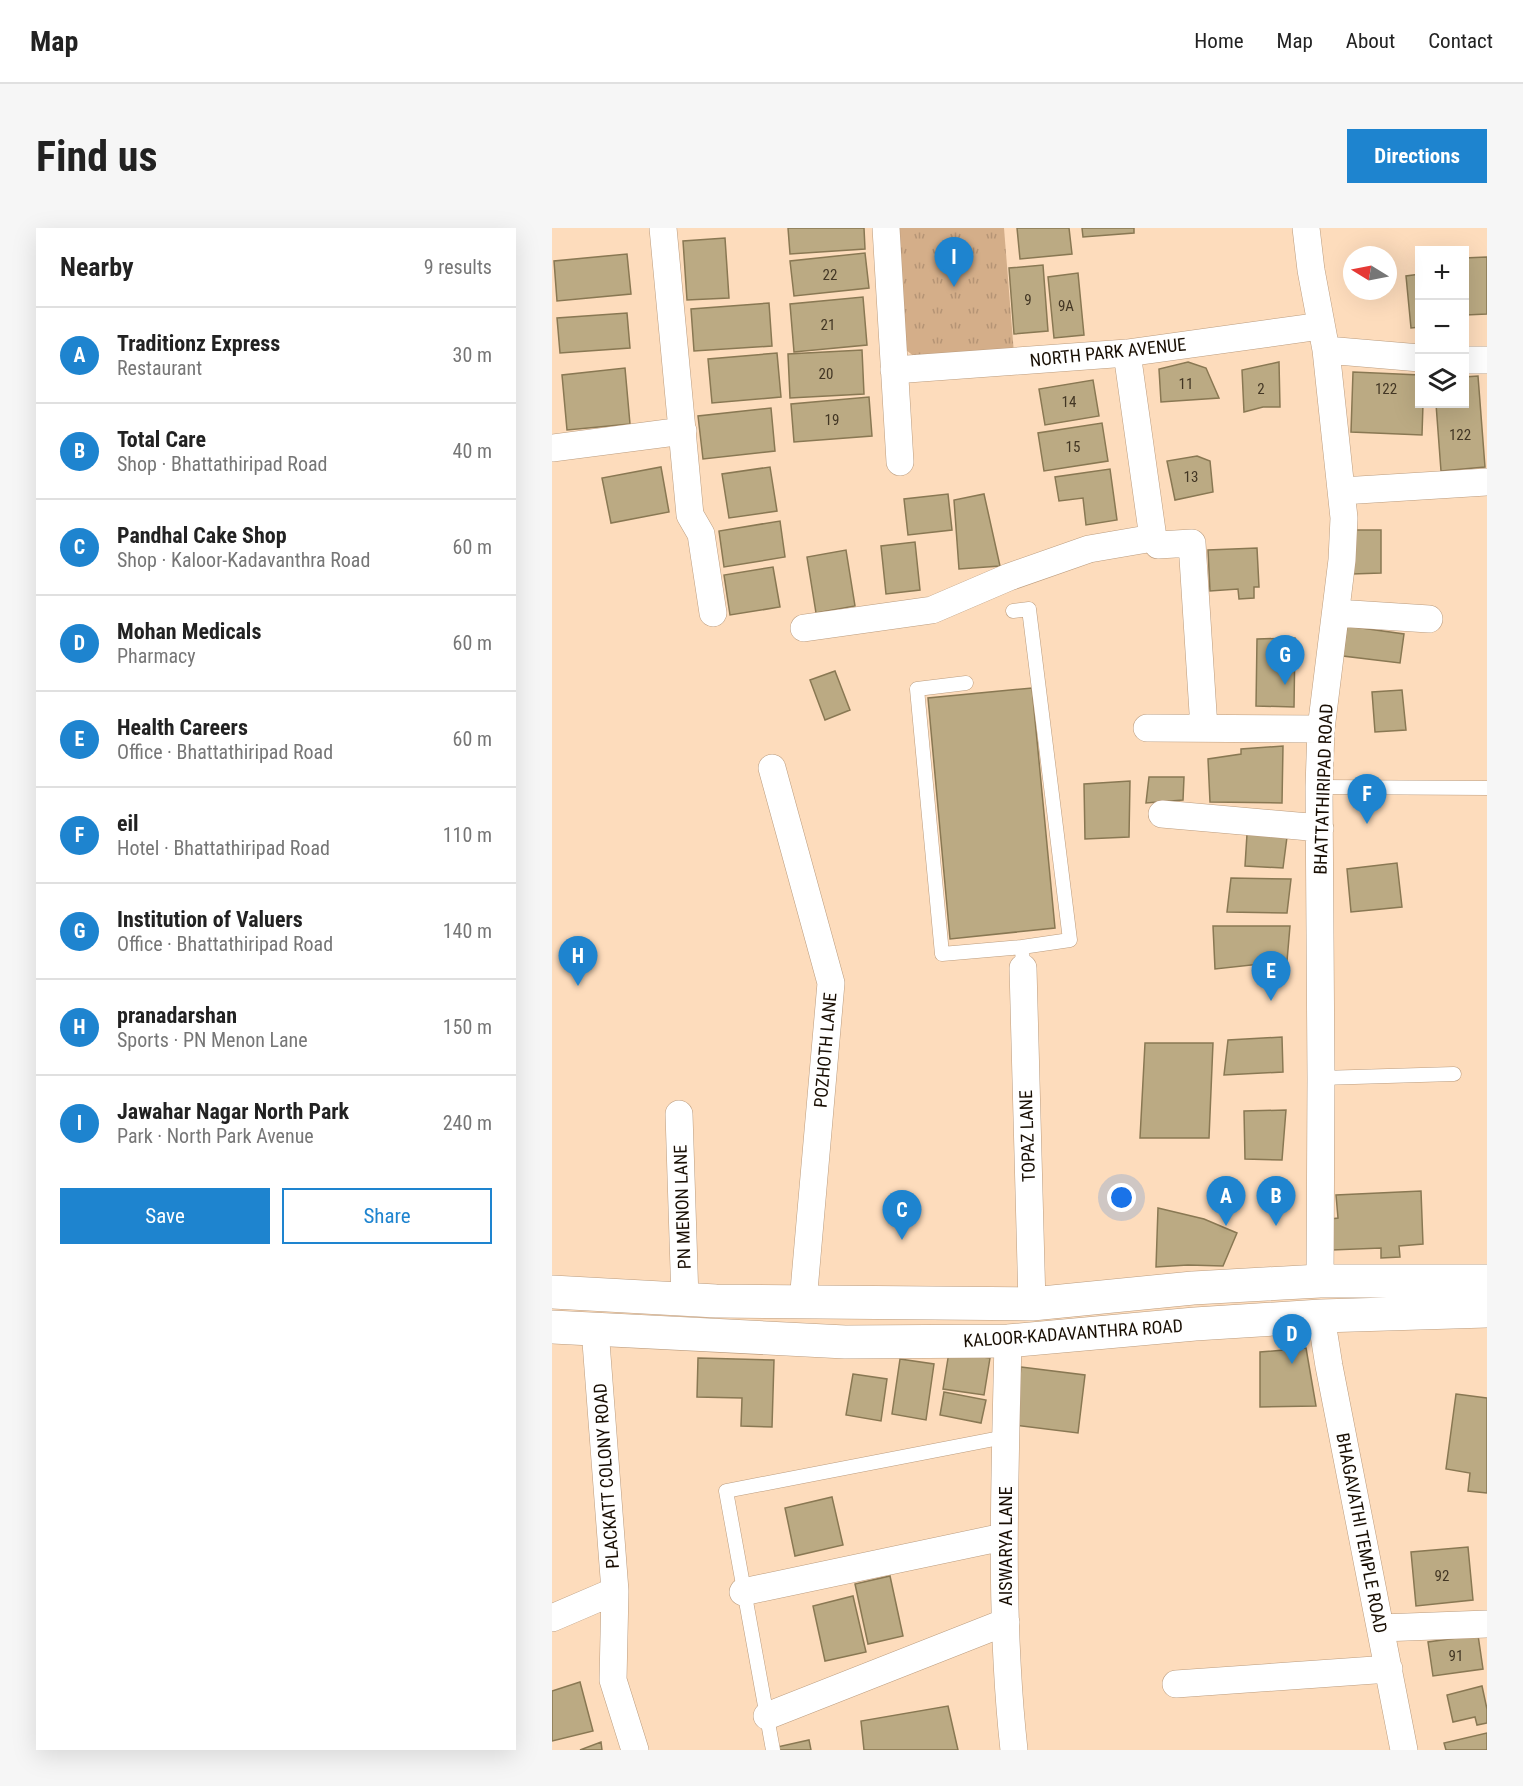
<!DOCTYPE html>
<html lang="en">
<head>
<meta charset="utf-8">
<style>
  :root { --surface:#fff; --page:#f6f6f6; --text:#222; --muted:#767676; --line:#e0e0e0; --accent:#1e84cf }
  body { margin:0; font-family:"Roboto Condensed",sans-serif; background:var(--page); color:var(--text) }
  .controls { position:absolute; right:18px; top:18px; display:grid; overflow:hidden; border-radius:0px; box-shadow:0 6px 24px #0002 }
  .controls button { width:54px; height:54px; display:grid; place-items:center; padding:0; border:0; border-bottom:2px solid var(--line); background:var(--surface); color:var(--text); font:30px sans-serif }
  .compass { position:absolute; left:791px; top:18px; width:54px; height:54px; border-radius:50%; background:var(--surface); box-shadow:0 6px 24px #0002; rotate:280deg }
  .you { position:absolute; left:570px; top:970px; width:21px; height:21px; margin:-15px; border:4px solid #fff; border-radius:50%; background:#1a73e8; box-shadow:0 0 0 9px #1a73e833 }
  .badge { display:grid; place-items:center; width:39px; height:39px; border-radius:50%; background:var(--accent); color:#fff; font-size:20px; font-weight:700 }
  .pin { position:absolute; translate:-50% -50px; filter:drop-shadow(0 2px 3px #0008) }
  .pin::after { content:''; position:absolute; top:32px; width:21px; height:18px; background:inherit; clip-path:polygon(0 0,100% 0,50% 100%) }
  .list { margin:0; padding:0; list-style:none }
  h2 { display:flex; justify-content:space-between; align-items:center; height:78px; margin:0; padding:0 24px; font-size:26px }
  h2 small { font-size:20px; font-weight:400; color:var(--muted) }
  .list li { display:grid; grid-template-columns:39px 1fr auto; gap:18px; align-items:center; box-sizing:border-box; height:96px; padding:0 24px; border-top:2px solid var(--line) }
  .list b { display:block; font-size:22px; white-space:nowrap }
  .list p { margin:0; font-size:20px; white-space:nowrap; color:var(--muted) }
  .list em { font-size:20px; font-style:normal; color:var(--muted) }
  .actions { display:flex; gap:12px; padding:18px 24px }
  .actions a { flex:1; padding:14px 0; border:2px solid var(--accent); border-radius:0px; text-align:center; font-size:21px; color:var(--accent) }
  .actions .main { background:var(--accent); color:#fff }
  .icon { flex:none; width:33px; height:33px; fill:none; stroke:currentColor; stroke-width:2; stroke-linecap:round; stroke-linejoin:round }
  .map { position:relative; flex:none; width:935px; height:1522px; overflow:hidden; border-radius:0px }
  header { display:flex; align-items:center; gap:36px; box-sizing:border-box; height:84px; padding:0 30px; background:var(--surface); border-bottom:2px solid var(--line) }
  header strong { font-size:28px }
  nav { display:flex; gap:33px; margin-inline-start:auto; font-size:21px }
  .intro { display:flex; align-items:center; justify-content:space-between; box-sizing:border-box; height:144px; padding:0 36px }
  h1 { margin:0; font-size:42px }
  .button { padding:15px 27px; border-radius:0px; background:var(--accent); color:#fff; font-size:21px; font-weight:700 }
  main { display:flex; gap:36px; padding:0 36px }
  aside { flex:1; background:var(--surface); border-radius:0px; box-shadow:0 6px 24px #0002 }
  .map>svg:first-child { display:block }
</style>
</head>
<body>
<header>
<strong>Map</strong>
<nav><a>Home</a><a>Map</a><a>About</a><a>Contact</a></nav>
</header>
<div class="intro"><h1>Find us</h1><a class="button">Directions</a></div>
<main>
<aside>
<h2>Nearby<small>9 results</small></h2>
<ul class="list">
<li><span class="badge">A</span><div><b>Traditionz Express</b><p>Restaurant</p></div><em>30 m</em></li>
<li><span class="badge">B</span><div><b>Total Care</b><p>Shop · Bhattathiripad Road</p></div><em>40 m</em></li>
<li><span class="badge">C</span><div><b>Pandhal Cake Shop</b><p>Shop · Kaloor-Kadavanthra Road</p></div><em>60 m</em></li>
<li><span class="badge">D</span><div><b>Mohan Medicals</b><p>Pharmacy</p></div><em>60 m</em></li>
<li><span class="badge">E</span><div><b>Health Careers</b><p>Office · Bhattathiripad Road</p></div><em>60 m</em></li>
<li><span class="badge">F</span><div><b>eil</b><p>Hotel · Bhattathiripad Road</p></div><em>110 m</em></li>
<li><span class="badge">G</span><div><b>Institution of Valuers</b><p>Office · Bhattathiripad Road</p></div><em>140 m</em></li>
<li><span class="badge">H</span><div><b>pranadarshan</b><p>Sports · PN Menon Lane</p></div><em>150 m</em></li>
<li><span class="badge">I</span><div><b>Jawahar Nagar North Park</b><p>Park · North Park Avenue</p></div><em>240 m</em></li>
</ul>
<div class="actions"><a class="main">Save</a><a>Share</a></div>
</aside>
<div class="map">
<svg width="935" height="1522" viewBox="0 0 935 1522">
  <defs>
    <pattern id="park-tufts" width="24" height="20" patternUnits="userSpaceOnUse" patternTransform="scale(1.5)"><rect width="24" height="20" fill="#d4ae89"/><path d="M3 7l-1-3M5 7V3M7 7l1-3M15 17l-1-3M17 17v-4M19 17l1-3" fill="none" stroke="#b59475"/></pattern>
  </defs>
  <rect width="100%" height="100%" fill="#fddcbc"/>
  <path fill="url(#park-tufts)" d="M 344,0 L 452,0 L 462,126 L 368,133 L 349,118 Z"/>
  <path fill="#bbaa83" stroke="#897853" stroke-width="1.5" d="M 236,0 L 312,0 L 313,21 L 238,26 Z
    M 465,0 L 517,0 L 520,26 L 468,31 Z
    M 530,0 L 582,0 L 582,5 L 531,9 Z
    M 173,10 L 177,70 L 135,72 L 131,13 Z
    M 313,25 L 317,60 L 242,68 L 238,33 Z
    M 75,26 L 79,66 L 5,73 L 2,33 Z
    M 935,29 L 935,86 L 914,87 L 912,30 Z
    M 491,37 L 496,103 L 462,106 L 457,40 Z
    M 526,45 L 532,107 L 502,110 L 496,49 Z
    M 868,46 L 868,99 L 859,100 L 854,48 Z
    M 311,69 L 315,117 L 242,124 L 238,76 Z
    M 217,75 L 220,118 L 142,123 L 139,81 Z
    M 75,85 L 78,120 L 8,125 L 5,90 Z
    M 310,122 L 312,166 L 238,170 L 236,126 Z
    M 225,125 L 229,169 L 160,175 L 156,131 Z
    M 636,134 L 654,140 L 667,170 L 609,174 L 607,141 Z
    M 727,134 L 728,179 L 711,179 L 692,184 L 690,142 Z
    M 73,140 L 78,196 L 15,202 L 10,147 Z
    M 801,144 L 868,147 L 868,176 L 871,176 L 870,207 L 799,204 Z
    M 926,148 L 933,239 L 889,243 L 884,176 L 912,176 L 912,149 Z
    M 541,152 L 547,188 L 493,197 L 487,161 Z
    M 317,169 L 320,208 L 242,214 L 239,176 Z
    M 219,180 L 223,223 L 151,231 L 146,188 Z
    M 550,195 L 556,233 L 492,243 L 486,205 Z
    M 645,228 L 658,233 L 661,264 L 623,272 L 615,233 Z
    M 109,239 L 117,284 L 59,295 L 50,250 Z
    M 218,239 L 225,283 L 177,290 L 170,246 Z
    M 558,241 L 565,292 L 534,297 L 531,270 L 507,273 L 503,249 Z
    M 396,266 L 400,302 L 356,307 L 352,271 Z
    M 432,266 L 448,338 L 407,341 L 402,272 Z
    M 228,293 L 233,329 L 172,339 L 167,303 Z
    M 800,302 L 829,302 L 829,345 L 800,346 Z
    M 363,314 L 368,362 L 334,366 L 329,318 Z
    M 705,320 L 707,359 L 702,359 L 702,370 L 687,371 L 686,361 L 658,363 L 656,322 Z
    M 294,322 L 303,378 L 264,385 L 255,329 Z
    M 221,339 L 228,379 L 178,387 L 172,347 Z
    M 795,398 L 852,406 L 848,435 L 791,428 Z
    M 743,410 L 742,479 L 704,478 L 705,411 Z
    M 283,443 L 298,482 L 273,492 L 258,452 Z
    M 480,460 L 503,700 L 398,711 L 376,470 Z
    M 850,462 L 854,502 L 823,504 L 820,464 Z
    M 731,518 L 730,575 L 658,574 L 656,531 L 689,526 L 689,521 Z
    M 597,549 L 632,549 L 631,572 L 594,575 Z
    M 578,553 L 577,609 L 533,611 L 532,556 Z
    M 695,606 L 735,609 L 731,640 L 693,638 Z
    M 845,635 L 850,679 L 799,684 L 795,641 Z
    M 679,650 L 739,651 L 735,685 L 675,684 Z
    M 661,698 L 738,698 L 735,733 L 663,741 Z
    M 730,809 L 731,844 L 672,847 L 676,812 Z
    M 593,815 L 661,815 L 657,910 L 588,910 Z
    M 734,882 L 730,932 L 693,931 L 692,883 Z
    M 869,963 L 871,1016 L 847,1018 L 848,1029 L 829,1030 L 829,1020 L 780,1022 L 779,991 L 786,990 L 784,967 Z
    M 606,980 L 652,991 L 685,1005 L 671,1038 L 636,1037 L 604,1039 Z
    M 754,1120 L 764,1178 L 708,1179 L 708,1124 Z
    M 397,1124 L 438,1130 L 432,1167 L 391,1161 Z
    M 146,1130 L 222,1132 L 220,1199 L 189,1198 L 190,1170 L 145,1169 Z
    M 348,1131 L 382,1136 L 374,1192 L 340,1186 Z
    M 469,1139 L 533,1147 L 526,1205 L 462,1197 Z
    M 301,1146 L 335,1151 L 329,1193 L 294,1187 Z
    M 392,1164 L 434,1172 L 429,1195 L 388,1187 Z
    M 904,1166 L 935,1170 L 935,1265 L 916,1263 L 918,1245 L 894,1241 Z
    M 280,1269 L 291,1317 L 243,1328 L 233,1280 Z
    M 916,1319 L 921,1372 L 864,1378 L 859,1324 Z
    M 338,1348 L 351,1408 L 316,1416 L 303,1356 Z
    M 301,1368 L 314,1424 L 273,1433 L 261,1378 Z
    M 926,1407 L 931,1441 L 881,1448 L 876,1414 Z
    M 28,1454 L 41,1503 L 0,1513 L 0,1463 Z
    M 930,1458 L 935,1481 L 935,1495 L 925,1497 L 923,1489 L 901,1494 L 895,1467 Z
    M 396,1478 L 406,1522 L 312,1522 L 309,1493 Z
    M 935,1505 L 935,1522 L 894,1522 L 892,1515 Z
    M 257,1512 L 259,1522 L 225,1522 L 225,1519 Z
    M 49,1514 L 50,1522 L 28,1522 Z"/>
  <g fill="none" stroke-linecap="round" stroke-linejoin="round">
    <defs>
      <path id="lane" d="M 461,383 L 477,381 L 518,712 L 470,719 L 471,740
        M 414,455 L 365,461 L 390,726 L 470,719
        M 767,559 L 935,560
        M 769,850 L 902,846
        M 221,1522 L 174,1263 L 453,1209"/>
      <path id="street" d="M 111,0 L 138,287 L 149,306 L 161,385
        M 334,0 L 348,234
        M 754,0 L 759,42 L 774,122 L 792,290 L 790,332 L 769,501 L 767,559 L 769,850 L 768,1053
        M 774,122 L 868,130
        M 912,132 L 935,132
        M 342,142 L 575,125 L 769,98
        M 0,220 L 131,203
        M 790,263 L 935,254
        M 601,310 L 606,317 L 640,315 L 652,500
        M 784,385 L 877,391
        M 252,400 L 380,382 L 457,349 L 537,321 L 601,310 L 575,125
        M 595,500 L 769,501
        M 220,540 L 279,755 L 251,1074
        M 610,586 L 768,600
        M 471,740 L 480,1076
        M 127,886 L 133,1072
        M 769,1088 L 777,1138 L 852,1522
        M 43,1101 L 63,1363 L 61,1452 L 83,1522
        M 456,1113 C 453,1249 447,1386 462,1522
        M 191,1364 L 451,1309
        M 0,1390 L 63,1363
        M 829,1400 L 935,1396
        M 624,1456 L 837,1441
        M 215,1488 L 454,1394"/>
      <path id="secondary" d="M 0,1064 L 164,1073 L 480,1076 L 641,1060 L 768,1053 L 935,1053
        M 0,1099 L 293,1114 L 456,1113 L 643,1096 L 769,1088 L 935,1083"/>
    </defs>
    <use href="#lane" stroke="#bb9c7e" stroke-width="15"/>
    <use href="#street" stroke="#bb9c7e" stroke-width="28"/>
    <use href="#secondary" stroke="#bb9c7e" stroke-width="34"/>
    <use href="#lane" stroke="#fff" stroke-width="14"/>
    <use href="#street" stroke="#fff" stroke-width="27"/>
    <use href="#secondary" stroke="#fff" stroke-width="33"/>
  </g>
  <g text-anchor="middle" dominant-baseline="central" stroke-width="6" stroke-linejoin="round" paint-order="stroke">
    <g font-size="15" fill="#423624">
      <text x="278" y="47">22</text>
      <text x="476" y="72">9</text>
      <text x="514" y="78">9A</text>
      <text x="276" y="97">21</text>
      <text x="274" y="146">20</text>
      <text x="634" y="156">11</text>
      <text x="709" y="161">2</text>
      <text x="834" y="161">122</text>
      <text x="517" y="174">14</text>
      <text x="280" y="192">19</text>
      <text x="908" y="207">122</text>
      <text x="521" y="219">15</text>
      <text x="639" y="249">13</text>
      <text x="890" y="1348">92</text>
      <text x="904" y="1428">91</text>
    </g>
    <g font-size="18" fill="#190f04" stroke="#fff">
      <text transform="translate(556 124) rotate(-6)">NORTH PARK AVENUE</text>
      <text transform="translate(771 561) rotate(-88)">BHATTATHIRIPAD ROAD</text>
      <text transform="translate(273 822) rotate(-85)">POZHOTH LANE</text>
      <text transform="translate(475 908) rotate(-92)">TOPAZ LANE</text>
      <text transform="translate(130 979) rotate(-92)">PN MENON LANE</text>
      <text transform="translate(521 1105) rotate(-4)">KALOOR-KADAVANTHRA ROAD</text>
      <text transform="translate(54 1248) rotate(-94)">PLACKATT COLONY ROAD</text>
      <text transform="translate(810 1305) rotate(79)">BHAGAVATHI TEMPLE ROAD</text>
      <text transform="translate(453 1318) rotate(-90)">AISWARYA LANE</text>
    </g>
  </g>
</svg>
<div class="controls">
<button>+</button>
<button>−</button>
<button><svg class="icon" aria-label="layers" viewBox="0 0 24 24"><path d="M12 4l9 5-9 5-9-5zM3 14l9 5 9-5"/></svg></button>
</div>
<svg class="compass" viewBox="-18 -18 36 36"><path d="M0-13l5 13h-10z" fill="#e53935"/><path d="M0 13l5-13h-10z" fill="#767676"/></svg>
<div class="you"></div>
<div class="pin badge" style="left:674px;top:998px">A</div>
<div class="pin badge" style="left:724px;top:998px">B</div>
<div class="pin badge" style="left:350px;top:1012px">C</div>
<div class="pin badge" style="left:740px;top:1136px">D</div>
<div class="pin badge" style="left:719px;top:773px">E</div>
<div class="pin badge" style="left:815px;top:596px">F</div>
<div class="pin badge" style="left:733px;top:457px">G</div>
<div class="pin badge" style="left:26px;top:758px">H</div>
<div class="pin badge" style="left:402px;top:59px">I</div>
</div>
</main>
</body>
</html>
